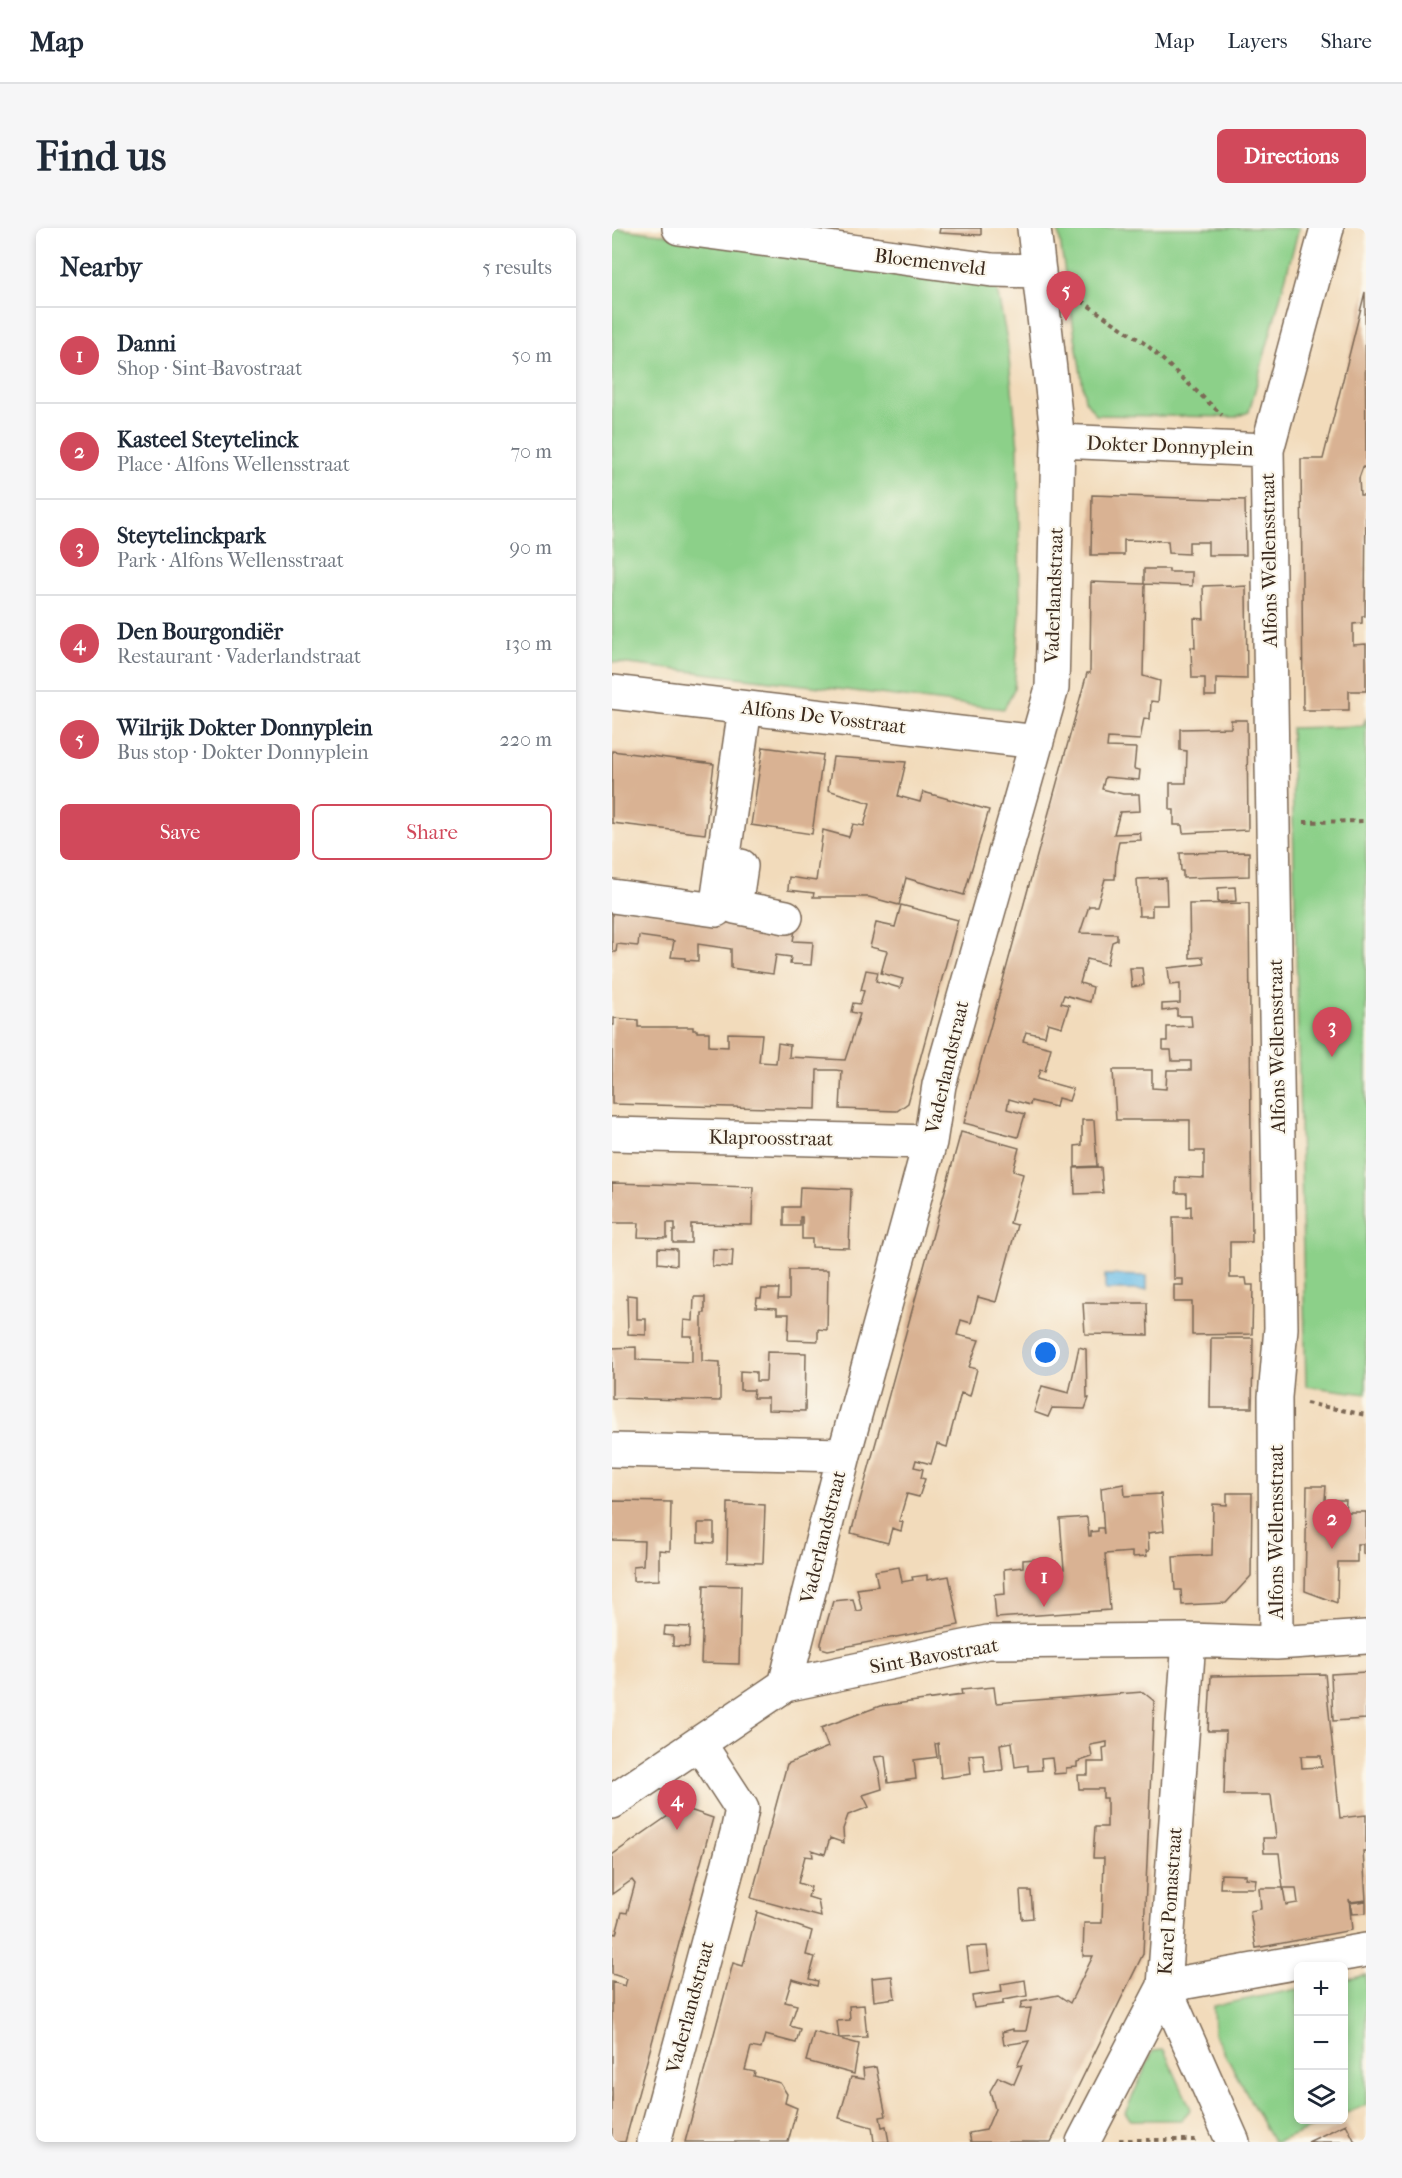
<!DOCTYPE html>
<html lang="en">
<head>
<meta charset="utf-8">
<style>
  :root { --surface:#fff; --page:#f6f6f7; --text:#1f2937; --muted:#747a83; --line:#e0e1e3; --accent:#d1495b }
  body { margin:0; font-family:"IM FELL French Canon",serif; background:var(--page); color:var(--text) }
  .controls { position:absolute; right:18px; bottom:18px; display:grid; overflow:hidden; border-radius:9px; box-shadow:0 3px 9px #0003 }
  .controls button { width:54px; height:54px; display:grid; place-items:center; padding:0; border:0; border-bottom:2px solid var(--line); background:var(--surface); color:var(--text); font:30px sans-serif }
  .you { position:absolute; left:434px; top:1125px; width:21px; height:21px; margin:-15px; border:4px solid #fff; border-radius:50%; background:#1a73e8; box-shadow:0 0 0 9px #1a73e833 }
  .badge { display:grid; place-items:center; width:39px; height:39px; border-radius:50%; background:var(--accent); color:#fff; font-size:20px; font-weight:700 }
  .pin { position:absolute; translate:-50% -50px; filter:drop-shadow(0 2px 3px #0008) }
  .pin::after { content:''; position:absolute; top:32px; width:21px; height:18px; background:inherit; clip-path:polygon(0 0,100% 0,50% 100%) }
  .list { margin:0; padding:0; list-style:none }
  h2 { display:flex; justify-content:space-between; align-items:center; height:78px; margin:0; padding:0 24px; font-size:26px }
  h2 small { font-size:20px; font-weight:400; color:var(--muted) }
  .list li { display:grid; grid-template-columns:39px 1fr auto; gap:18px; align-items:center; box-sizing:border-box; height:96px; padding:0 24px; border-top:2px solid var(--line) }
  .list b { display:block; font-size:22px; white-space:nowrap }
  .list p { margin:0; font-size:20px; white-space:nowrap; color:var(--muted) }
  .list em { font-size:20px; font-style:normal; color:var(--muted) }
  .actions { display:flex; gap:12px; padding:18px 24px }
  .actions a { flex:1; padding:14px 0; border:2px solid var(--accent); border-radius:9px; text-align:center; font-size:21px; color:var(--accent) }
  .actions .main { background:var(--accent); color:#fff }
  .icon { flex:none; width:33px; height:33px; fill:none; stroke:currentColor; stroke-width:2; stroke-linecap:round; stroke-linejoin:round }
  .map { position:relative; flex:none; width:754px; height:1914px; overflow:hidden; border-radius:9px }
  header { display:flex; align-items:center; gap:36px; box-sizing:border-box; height:84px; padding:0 30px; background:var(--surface); border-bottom:2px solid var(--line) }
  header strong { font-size:28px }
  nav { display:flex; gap:33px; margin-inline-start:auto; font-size:21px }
  .intro { display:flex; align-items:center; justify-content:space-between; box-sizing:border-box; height:144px; padding:0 36px }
  h1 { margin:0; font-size:42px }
  .button { padding:15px 27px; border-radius:9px; background:var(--accent); color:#fff; font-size:21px; font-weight:700 }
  main { display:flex; gap:36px; padding:0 36px }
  aside { flex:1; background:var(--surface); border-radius:9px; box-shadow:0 3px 9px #0003 }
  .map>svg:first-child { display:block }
</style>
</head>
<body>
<header>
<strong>Map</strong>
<nav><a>Map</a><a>Layers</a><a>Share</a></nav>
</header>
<div class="intro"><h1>Find us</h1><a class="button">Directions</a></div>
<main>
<aside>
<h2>Nearby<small>5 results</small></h2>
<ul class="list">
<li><span class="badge">1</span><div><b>Danni</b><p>Shop · Sint-Bavostraat</p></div><em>50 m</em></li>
<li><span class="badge">2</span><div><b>Kasteel Steytelinck</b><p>Place · Alfons Wellensstraat</p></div><em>70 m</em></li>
<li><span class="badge">3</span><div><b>Steytelinckpark</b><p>Park · Alfons Wellensstraat</p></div><em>90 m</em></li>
<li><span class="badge">4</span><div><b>Den Bourgondiër</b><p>Restaurant · Vaderlandstraat</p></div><em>130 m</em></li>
<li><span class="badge">5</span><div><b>Wilrijk Dokter Donnyplein</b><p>Bus stop · Dokter Donnyplein</p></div><em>220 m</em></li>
</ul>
<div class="actions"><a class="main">Save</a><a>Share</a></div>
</aside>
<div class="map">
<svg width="754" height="1914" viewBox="0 0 754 1914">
  <rect width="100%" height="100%" fill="#fbf7ec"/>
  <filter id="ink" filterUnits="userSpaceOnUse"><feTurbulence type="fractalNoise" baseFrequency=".0167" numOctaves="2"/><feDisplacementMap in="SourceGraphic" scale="12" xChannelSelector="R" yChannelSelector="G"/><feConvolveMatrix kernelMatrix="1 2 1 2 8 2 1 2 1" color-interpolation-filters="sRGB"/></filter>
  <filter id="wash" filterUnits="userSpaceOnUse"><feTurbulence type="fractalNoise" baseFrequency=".008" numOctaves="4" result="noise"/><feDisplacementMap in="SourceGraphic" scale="24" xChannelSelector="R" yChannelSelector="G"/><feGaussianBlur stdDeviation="1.35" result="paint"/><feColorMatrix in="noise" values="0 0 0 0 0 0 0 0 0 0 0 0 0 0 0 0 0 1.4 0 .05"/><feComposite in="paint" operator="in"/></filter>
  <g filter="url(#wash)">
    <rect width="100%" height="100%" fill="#f2dbbb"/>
    <path fill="#8cd089" stroke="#647d54" stroke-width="1.5" d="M 0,0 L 382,47 L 395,112 L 406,219 L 408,387 L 402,461 L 392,481 L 0,434 Z
      M 446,0 L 687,0 L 637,184 L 623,189 L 484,187 L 473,172 Z
      M 754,490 L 754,1166 L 694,1158 L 679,500 L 751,498 Z
      M 754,1747 L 754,1877 L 732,1886 L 732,1752 Z
      M 686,1761 L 686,1892 L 719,1892 L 665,1914 L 661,1914 L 602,1806 L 601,1778 Z
      M 552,1822 L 579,1881 L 569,1892 L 519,1892 L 513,1885 L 541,1823 Z"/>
    <path fill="#6bbde7" stroke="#537482" stroke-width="1.5" d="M 493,1047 L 535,1048 L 535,1062 L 493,1062 Z"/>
    <g id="blocks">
      <path fill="#d9b293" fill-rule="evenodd" d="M 328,0 L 369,0 L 369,7 L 327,5 Z
        M 753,64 L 754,240 L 751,239 L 747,250 L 748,267 L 754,267 L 753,388 L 750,388 L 750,395 L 741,396 L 741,417 L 754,416 L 754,463 L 737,463 L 737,482 L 691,482 L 689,231 L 711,231 Z
        M 480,267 L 633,272 L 634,327 L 596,327 L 596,314 L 577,314 L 577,326 L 557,325 L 556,313 L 512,312 L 512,327 L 479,327 Z
        M 532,341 L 557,341 L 557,344 L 580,344 L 580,358 L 533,356 L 531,448 L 548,453 L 546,474 L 539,473 L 538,491 L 532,490 L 528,512 L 496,510 L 495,519 L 524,520 L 522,541 L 528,542 L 527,552 L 493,549 L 490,561 L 511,566 L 527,566 L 528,583 L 508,584 L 502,606 L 528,605 L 529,612 L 507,613 L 504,629 L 503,651 L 493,651 L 485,678 L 477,678 L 468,705 L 505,706 L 505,712 L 500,714 L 495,736 L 475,731 L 468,755 L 481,759 L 478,774 L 452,767 L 449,775 L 457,777 L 450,799 L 436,795 L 433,808 L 414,804 L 411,813 L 439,820 L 433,843 L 428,842 L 425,851 L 461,861 L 457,873 L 446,870 L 444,879 L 419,873 L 418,877 L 397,871 L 395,881 L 413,886 L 406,909 L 352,895 L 475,445 L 478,445 L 479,354 L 532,356 Z
        M 618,357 L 619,359 L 634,358 L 635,451 L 604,450 L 604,468 L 593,468 L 593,450 L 580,450 L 579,419 L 583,420 L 582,390 L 592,391 L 591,358 Z
        M 619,492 L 635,492 L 636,602 L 571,605 L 570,597 L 562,597 L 562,582 L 558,582 L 558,555 L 574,555 L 575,523 L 568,522 L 568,501 L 619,500 Z
        M 151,519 L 211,527 L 200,606 L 139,597 Z
        M 0,523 L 102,536 L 93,606 L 0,595 Z
        M 221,529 L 294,534 L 286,568 L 308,574 L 311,564 L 377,582 L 352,667 L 294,650 L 287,677 L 257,669 L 201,669 L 202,665 L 176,662 L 177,649 L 204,653 L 211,602 L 237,609 L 241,596 L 252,598 L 258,575 L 216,562 Z
        M 637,624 L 637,648 L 571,650 L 571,643 L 569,643 L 568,625 Z
        M 554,650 L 555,677 L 540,677 L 540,688 L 527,688 L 525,651 Z
        M 623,659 L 624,673 L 606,674 L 606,660 Z
        M 637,675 L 640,1014 L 618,1014 L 618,1050 L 634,1050 L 635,1057 L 641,1057 L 640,1106 L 580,1107 L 580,1074 L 562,1074 L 562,1057 L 571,1057 L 571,1051 L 562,1051 L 561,989 L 579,989 L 579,978 L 575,979 L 575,965 L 564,965 L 564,949 L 592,950 L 592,923 L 578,923 L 578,892 L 504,892 L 501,842 L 540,842 L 540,860 L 554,861 L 555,842 L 579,842 L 579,833 L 560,833 L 559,822 L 551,822 L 551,813 L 555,813 L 555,799 L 580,798 L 579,788 L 565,788 L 565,781 L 550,783 L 550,776 L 568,775 L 568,756 L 558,757 L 556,740 L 592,736 L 591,729 L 578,730 L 577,676 Z
        M 289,677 L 346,692 L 296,875 L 285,883 L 228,881 L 230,843 L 224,842 L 205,842 L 204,881 L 0,876 L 0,797 L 2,797 L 2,790 L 26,792 L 26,799 L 81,799 L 81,802 L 85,802 L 85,804 L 97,804 L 97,818 L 116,819 L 116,805 L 150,806 L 147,834 L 164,835 L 166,815 L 178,817 L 177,829 L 233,832 L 248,786 L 239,784 L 241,775 L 248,776 L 252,763 L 249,762 L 254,742 L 266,744 L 264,753 L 288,760 L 291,751 L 269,745 L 275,723 L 258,719 L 264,695 L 283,699 Z
        M 0,679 L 183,702 L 181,713 L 201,714 L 199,737 L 178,736 L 179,729 L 164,727 L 161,746 L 119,740 L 119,721 L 86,716 L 86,733 L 73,732 L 73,730 L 59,729 L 62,713 L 27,708 L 26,718 L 5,716 L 4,724 L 0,724 Z
        M 518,740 L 530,740 L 532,757 L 520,759 Z
        M 470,892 L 482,892 L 485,938 L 463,939 L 463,918 L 470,917 Z
        M 349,904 L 407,920 L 401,943 L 411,946 L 398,995 L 405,997 L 384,1074 L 366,1069 L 359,1095 L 349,1092 L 345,1107 L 367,1112 L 357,1139 L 365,1141 L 358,1168 L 349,1165 L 335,1219 L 325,1216 L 319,1236 L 304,1232 L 302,1239 L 311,1241 L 309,1250 L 313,1251 L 307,1269 L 295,1266 L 287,1293 L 291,1294 L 289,1303 L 280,1300 L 276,1315 L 239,1305 Z
        M 489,939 L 491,965 L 463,966 L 462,940 Z
        M 0,955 L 141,959 L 140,997 L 79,996 L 79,1015 L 61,1015 L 61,1003 L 63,1003 L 63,995 L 55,995 L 55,1010 L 26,1009 L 27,995 L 0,995 Z
        M 188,959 L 239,961 L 237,1020 L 200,1019 L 200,1011 L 190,1011 L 190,989 L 188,989 L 188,998 L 172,998 L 172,979 L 187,979 Z
        M 46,1020 L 65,1021 L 65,1037 L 46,1035 Z
        M 101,1021 L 121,1022 L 120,1039 L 100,1038 Z
        M 177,1042 L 216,1042 L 215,1102 L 206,1101 L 206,1113 L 176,1112 L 177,1086 L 165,1086 L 165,1080 L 144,1079 L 145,1070 L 149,1070 L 150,1061 L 167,1061 L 166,1071 L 177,1071 Z
        M 15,1067 L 25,1068 L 25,1091 L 34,1091 L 34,1107 L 16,1106 Z
        M 82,1069 L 93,1069 L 93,1085 L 90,1085 L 90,1133 L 108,1134 L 108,1173 L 0,1170 L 0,1120 L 24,1119 L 24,1132 L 80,1134 L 80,1108 L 71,1108 L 72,1092 L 81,1093 Z
        M 471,1075 L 535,1075 L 536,1107 L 473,1106 Z
        M 599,1110 L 641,1110 L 640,1180 L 598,1180 Z
        M 467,1119 L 474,1121 L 475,1170 L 477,1170 L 473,1181 L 440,1180 L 436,1189 L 422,1184 L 430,1158 L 457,1165 Z
        M 155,1124 L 194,1125 L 193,1183 L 156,1182 L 156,1170 L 141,1170 L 142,1162 L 128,1162 L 128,1143 L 144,1144 L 144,1153 L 154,1153 Z
        M 512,1256 L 513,1268 L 549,1266 L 552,1303 L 536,1305 L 537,1323 L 534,1323 L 535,1328 L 520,1329 L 520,1324 L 493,1326 L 498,1382 L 384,1390 L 382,1367 L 393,1366 L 392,1341 L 411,1339 L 411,1332 L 435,1330 L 436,1342 L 452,1341 L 448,1291 L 475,1289 L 477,1308 L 479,1308 L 479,1304 L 486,1303 L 486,1300 L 491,1300 L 492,1307 L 489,1260 Z
        M 695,1258 L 714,1258 L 713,1272 L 734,1272 L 733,1284 L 754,1284 L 754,1326 L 751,1326 L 751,1316 L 745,1316 L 745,1334 L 726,1334 L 725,1375 L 693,1363 Z
        M 615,1265 L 640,1265 L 639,1348 L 614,1375 L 570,1377 L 569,1362 L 563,1362 L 561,1329 L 600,1327 L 601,1276 L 615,1277 Z
        M 0,1273 L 59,1274 L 58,1323 L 47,1322 L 47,1352 L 21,1353 L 21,1338 L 31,1337 L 32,1313 L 0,1312 Z
        M 116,1275 L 153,1277 L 151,1335 L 115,1334 Z
        M 86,1295 L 102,1295 L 102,1315 L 86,1314 Z
        M 287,1339 L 290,1354 L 301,1352 L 300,1349 L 315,1347 L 315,1352 L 337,1348 L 347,1397 L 216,1422 L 209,1420 L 209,1415 L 221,1373 L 241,1371 L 244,1383 L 250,1382 L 245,1361 L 266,1358 L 263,1343 Z
        M 92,1357 L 129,1358 L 127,1436 L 89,1435 Z
        M 53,1398 L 78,1399 L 77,1419 L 61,1418 L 61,1408 L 52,1407 Z
        M 754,1444 L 754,1491 L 721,1493 L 719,1446 Z
        M 713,1446 L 728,1590 L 754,1587 L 754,1623 L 751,1623 L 754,1672 L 738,1674 L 737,1671 L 740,1702 L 644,1720 L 638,1683 L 649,1681 L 647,1660 L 671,1660 L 674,1677 L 686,1675 L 684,1660 L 671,1660 L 667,1625 L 652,1625 L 651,1610 L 664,1610 L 659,1567 L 612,1567 L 614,1503 L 596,1503 L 599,1448 ZM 689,1528 L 709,1528 L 710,1539 L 690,1540 Z
        M 382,1459 L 384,1475 L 531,1464 L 542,1473 L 531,1726 L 439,1914 L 359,1914 L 357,1905 L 374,1902 L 383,1881 L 378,1863 L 386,1849 L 402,1856 L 410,1837 L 405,1838 L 417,1813 L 392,1817 L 390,1804 L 401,1801 L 401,1803 L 414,1803 L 419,1780 L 408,1781 L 410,1774 L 446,1767 L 458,1775 L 481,1728 L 471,1728 L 472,1695 L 490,1695 L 492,1630 L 481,1630 L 483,1599 L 495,1599 L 495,1570 L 491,1570 L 491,1561 L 467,1561 L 466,1547 L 476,1547 L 476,1534 L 492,1534 L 491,1520 L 495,1519 L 495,1514 L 478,1517 L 480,1529 L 465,1534 L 465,1539 L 454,1540 L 454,1545 L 442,1546 L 440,1530 L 429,1531 L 430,1542 L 416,1543 L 416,1537 L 403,1539 L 400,1514 L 388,1516 L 391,1542 L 373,1544 L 371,1526 L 357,1527 L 359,1546 L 329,1550 L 326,1515 L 323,1516 L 325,1529 L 302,1532 L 304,1551 L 276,1555 L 273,1528 L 262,1529 L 267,1543 L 270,1561 L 251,1567 L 257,1579 L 236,1587 L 231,1601 L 232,1615 L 218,1610 L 213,1626 L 200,1622 L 201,1629 L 193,1628 L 186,1655 L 199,1659 L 196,1669 L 206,1672 L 209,1689 L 139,1670 L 175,1536 L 216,1519 L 209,1500 L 268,1478 L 350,1467 L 349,1462 Z
        M 69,1579 L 101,1590 L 13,1914 L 0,1914 L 0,1754 L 13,1758 L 15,1751 L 0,1746 L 0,1705 L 4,1706 L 10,1684 L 15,1685 L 23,1656 L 20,1652 L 0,1666 L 0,1627 Z
        M 609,1646 L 634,1647 L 633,1650 L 644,1651 L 643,1660 L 608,1660 Z
        M 408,1663 L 419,1663 L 421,1690 L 410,1691 Z
        M 754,1673 L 754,1685 L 740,1686 L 738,1675 Z
        M 145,1684 L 200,1703 L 194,1727 L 203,1729 L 197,1751 L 206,1753 L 205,1758 L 180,1751 L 173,1774 L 185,1777 L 178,1798 L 188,1801 L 184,1815 L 153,1807 L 149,1821 L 139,1819 L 133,1842 L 143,1844 L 142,1848 L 168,1855 L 175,1866 L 173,1875 L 185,1880 L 176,1914 L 73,1914 L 121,1735 L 131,1738 Z
        M 375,1718 L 378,1742 L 358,1745 L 355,1719 Z
        M 280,1748 L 283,1770 L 262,1773 L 260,1750 Z
        M 413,1752 L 415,1768 L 391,1772 L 391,1776 L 362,1780 L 360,1768 L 390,1764 L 389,1756 Z
        M 252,1777 L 255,1809 L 227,1810 L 225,1793 L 238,1792 L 237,1778 Z
        M 202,1804 L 247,1816 L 242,1846 L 194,1833 Z
        M 264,1839 L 274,1888 L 268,1889 L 270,1899 L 274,1898 L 277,1914 L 262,1914 L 260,1899 L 227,1890 L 239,1849 L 252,1851 L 251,1841 Z
        M 734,1896 L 743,1914 L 696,1914 Z"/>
    </g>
  </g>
  <g filter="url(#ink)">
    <use href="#blocks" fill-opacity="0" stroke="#7b6855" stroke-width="1.5"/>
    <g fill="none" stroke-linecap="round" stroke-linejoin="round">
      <defs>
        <path id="minor" d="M 67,0 L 380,42 L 427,43
          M 446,213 L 655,222
          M 0,464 L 425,514
          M 129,638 L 123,679 L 174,689
          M 0,668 L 104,682 L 133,480
          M 0,906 L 318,914
          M 0,1222 L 232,1227
          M 664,1415 L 663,1169 L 669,1100 L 655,222 L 715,0
          M 173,1457 L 232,1227 L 318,914 L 327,857 L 440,460 L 446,213 L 422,0
          M 0,1574 L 173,1457 L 376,1414 L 577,1412 L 664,1415 L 754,1409
          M 42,1914 L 125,1605 L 130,1581 L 87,1515
          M 471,1914 L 552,1758 L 577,1412
          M 621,1914 L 552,1758 L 754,1722"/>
      </defs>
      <use href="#minor" stroke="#7b6855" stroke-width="36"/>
      <path stroke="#7b6855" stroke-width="4" stroke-dasharray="4.5 4.5" stroke-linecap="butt" d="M 462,68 L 535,117 L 610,187
        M 692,594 L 754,593
        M 694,1175 L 754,1187
        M 507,1912 L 587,1912"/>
      <use href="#minor" stroke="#fff" stroke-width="33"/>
    </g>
  </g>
  <g text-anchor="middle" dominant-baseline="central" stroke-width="4.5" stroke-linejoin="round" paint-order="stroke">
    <g font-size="20" fill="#3b2a1e" stroke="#fbf7ec">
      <text transform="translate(318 34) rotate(7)">Bloemenveld</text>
      <text transform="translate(558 218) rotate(2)">Dokter Donnyplein</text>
      <text transform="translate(657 332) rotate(-91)">Alfons Wellensstraat</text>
      <text transform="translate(442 367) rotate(-88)">Vaderlandstraat</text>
      <text transform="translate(212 489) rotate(7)">Alfons De Vosstraat</text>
      <text transform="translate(665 818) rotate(-91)">Alfons Wellensstraat</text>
      <text transform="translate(335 839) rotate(-77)">Vaderlandstraat</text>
      <text transform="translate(159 910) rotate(1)">Klaproosstraat</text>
      <text transform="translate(664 1304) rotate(-90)">Alfons Wellensstraat</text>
      <text transform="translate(211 1309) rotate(-76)">Vaderlandstraat</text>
      <text transform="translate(322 1428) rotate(-10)">Sint-Bavostraat</text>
      <text transform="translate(558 1673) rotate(-86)">Karel Pomastraat</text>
      <text transform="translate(78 1779) rotate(-75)">Vaderlandstraat</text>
    </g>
  </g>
</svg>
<div class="controls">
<button>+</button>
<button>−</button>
<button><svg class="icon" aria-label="layers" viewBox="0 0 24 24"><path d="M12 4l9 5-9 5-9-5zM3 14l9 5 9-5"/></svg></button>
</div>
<div class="you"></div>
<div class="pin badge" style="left:432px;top:1379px">1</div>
<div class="pin badge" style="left:720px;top:1321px">2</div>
<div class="pin badge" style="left:720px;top:829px">3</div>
<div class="pin badge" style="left:65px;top:1602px">4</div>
<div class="pin badge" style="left:454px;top:93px">5</div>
</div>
</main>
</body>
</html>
